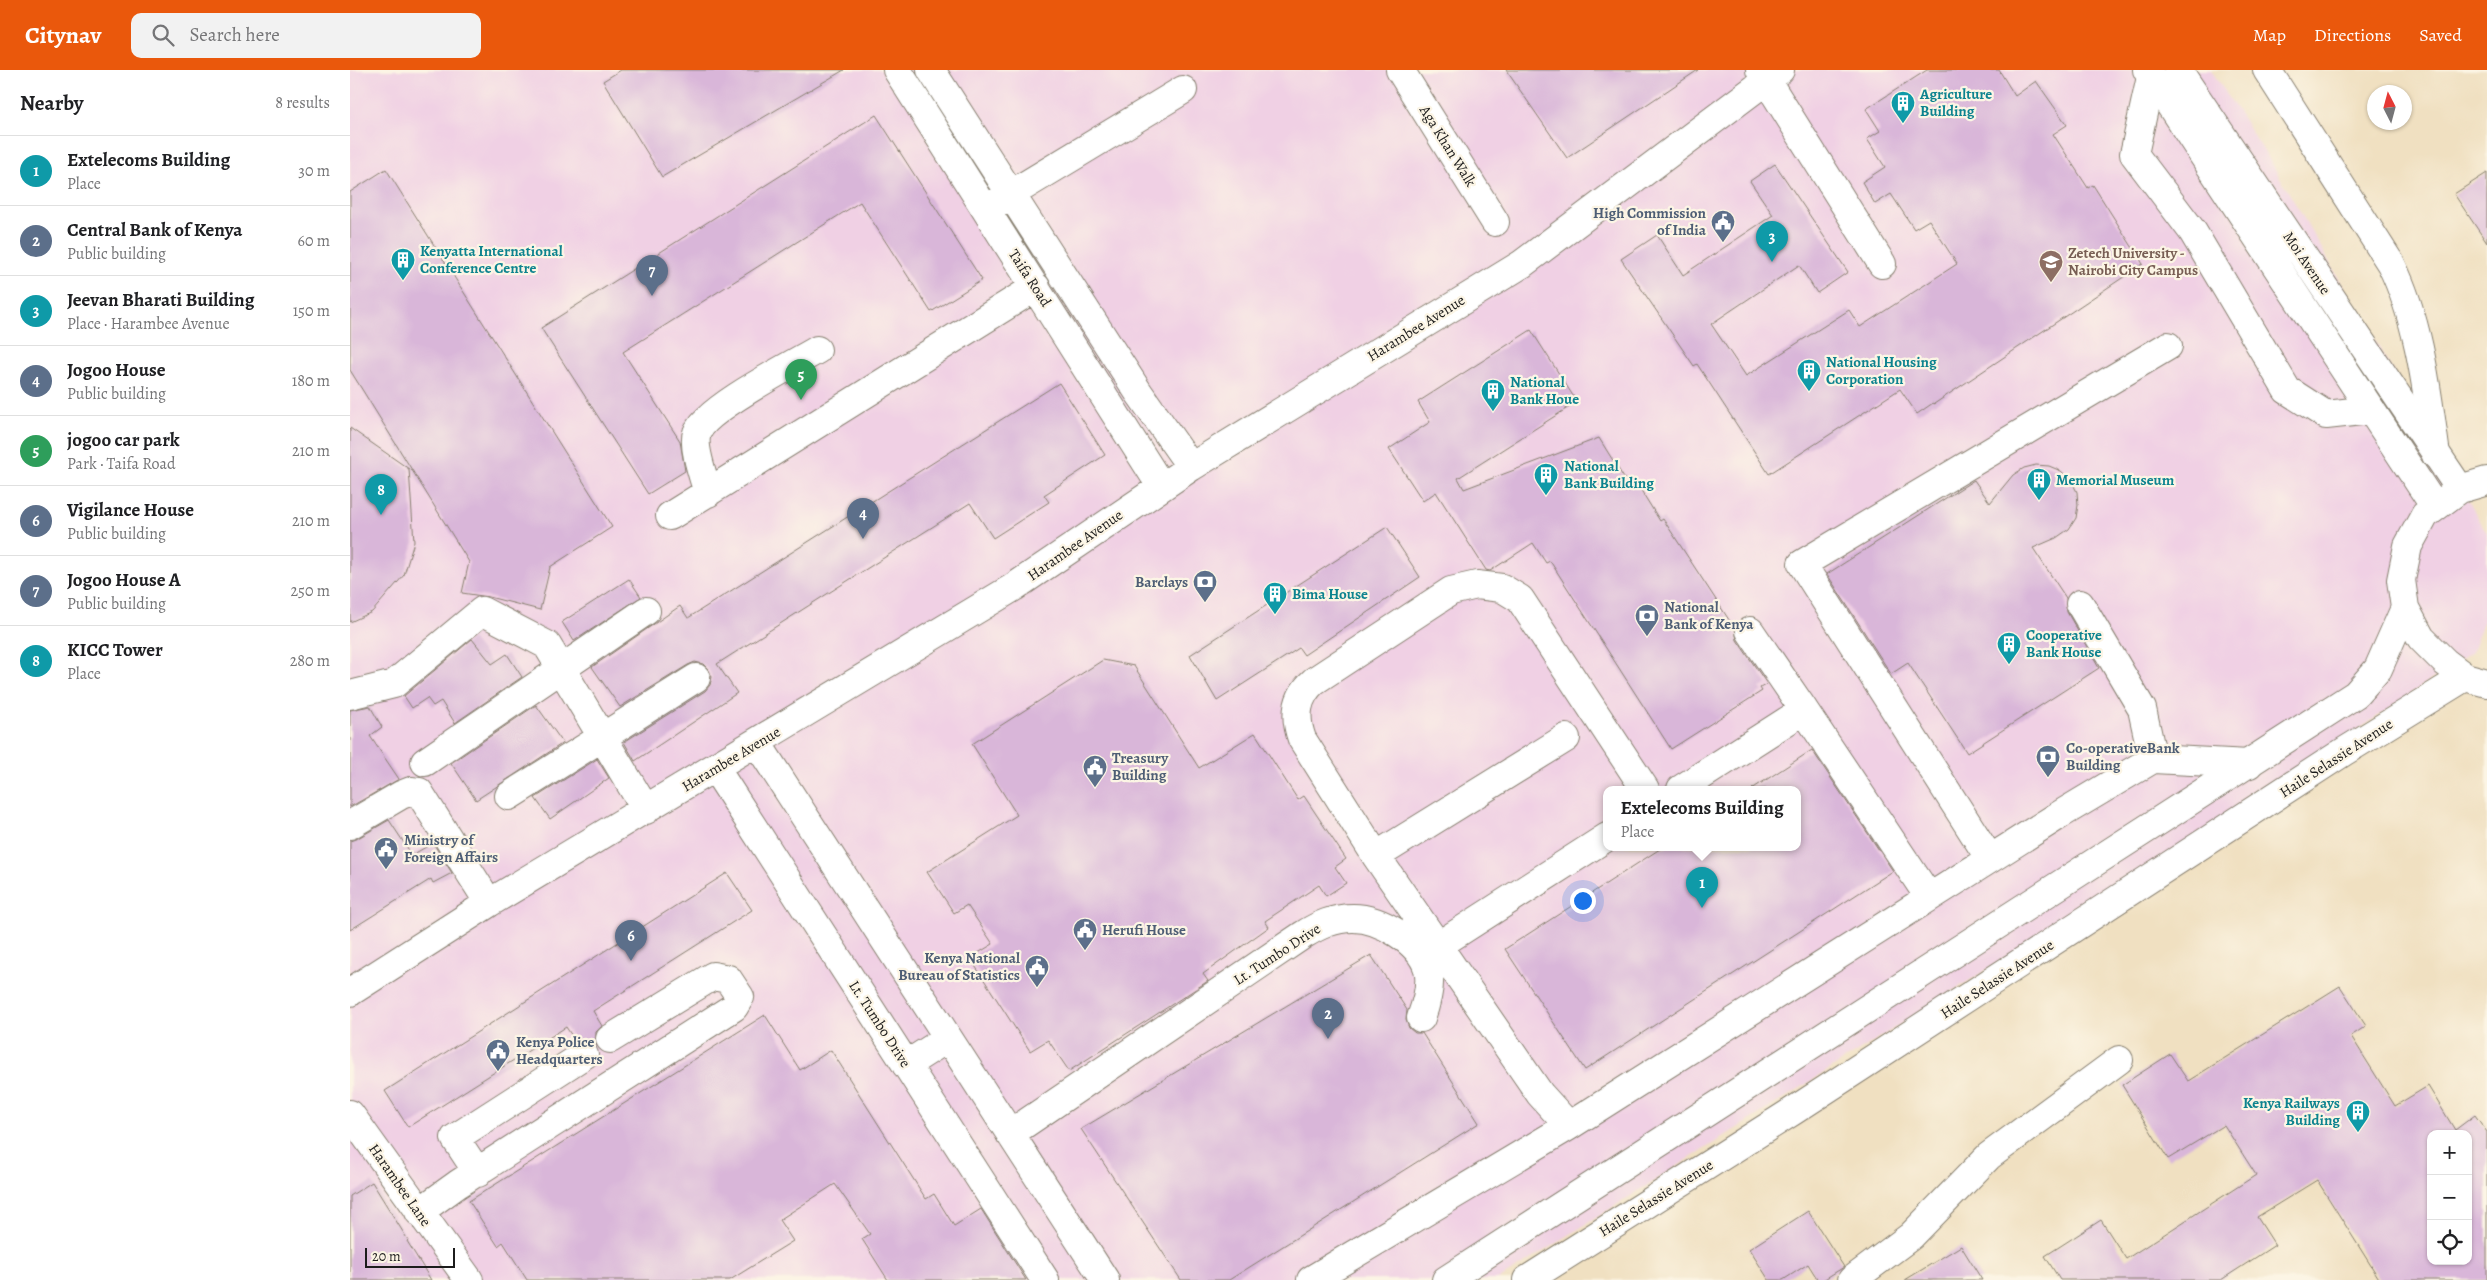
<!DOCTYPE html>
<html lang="en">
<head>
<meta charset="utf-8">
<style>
  :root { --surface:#fff; --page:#f2f2f2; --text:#202124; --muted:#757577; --line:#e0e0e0; --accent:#ea580c }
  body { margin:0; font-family:Alegreya,serif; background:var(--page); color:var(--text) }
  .controls { position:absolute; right:15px; bottom:15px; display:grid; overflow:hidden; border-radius:10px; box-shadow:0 1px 4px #0004 }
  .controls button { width:45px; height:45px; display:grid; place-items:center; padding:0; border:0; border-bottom:1px solid var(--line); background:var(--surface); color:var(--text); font:25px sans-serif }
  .compass { position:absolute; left:2017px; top:15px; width:45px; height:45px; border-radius:50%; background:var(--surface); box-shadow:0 1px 4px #0004; rotate:354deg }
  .scale { position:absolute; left:15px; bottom:12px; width:90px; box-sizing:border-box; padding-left:5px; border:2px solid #1c1c1c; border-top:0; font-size:14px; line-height:18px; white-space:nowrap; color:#1c1c1c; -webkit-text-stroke:4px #fcf5e5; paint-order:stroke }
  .you { position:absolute; left:1232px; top:830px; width:18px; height:18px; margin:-12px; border:4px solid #fff; border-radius:50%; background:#1a73e8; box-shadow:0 0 0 8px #1a73e833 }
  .badge { display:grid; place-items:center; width:32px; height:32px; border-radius:50%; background:var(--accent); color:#fff; font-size:16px; font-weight:700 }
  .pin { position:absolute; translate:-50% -41px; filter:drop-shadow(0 1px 2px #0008) }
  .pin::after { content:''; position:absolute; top:26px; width:18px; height:15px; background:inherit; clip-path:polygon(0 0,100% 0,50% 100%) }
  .popup { position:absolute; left:1253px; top:716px; width:198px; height:65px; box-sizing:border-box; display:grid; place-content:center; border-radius:10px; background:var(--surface); filter:drop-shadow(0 1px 4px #0005); font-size:16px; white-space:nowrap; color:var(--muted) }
  .popup b { font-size:19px; color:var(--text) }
  .popup::after { content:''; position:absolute; left:50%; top:100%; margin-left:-10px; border:10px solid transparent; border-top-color:var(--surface) }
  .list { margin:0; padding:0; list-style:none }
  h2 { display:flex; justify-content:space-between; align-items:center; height:65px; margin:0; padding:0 20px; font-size:21px }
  h2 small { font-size:16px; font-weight:400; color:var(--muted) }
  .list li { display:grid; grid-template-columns:32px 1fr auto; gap:15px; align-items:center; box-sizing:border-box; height:70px; padding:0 20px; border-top:1px solid var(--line) }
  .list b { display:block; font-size:19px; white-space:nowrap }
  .list p { margin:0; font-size:16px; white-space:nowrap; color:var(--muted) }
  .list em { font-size:16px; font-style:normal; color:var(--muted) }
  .icon { flex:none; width:28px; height:28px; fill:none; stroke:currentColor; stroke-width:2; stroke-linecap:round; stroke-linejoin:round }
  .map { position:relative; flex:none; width:2137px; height:1210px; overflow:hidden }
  header { display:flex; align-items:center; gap:30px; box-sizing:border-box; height:70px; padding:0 25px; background:var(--accent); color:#fff }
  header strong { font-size:24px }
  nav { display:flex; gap:28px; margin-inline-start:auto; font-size:18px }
  .search { width:350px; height:45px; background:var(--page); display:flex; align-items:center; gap:12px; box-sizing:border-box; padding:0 18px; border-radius:10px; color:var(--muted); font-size:19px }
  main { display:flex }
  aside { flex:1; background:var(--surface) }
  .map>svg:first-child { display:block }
</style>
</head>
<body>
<header>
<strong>Citynav</strong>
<div class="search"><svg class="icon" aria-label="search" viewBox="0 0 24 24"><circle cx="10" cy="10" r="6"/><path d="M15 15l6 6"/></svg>Search here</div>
<nav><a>Map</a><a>Directions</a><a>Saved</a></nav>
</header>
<main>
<aside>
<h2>Nearby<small>8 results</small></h2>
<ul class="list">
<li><span class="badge" style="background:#0f9aa8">1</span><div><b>Extelecoms Building</b><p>Place</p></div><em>30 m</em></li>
<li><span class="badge" style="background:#5c6f8a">2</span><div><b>Central Bank of Kenya</b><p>Public building</p></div><em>60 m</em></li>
<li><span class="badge" style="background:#0f9aa8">3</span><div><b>Jeevan Bharati Building</b><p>Place · Harambee Avenue</p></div><em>150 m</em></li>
<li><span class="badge" style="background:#5c6f8a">4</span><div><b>Jogoo House</b><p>Public building</p></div><em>180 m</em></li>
<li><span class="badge" style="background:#2e9e5b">5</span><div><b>jogoo car park</b><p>Park · Taifa Road</p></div><em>210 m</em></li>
<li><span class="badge" style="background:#5c6f8a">6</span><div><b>Vigilance House</b><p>Public building</p></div><em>210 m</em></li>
<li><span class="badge" style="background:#5c6f8a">7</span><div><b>Jogoo House A</b><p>Public building</p></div><em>250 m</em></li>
<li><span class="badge" style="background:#0f9aa8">8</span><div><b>KICC Tower</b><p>Place</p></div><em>280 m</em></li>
</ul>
</aside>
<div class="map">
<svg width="2137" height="1210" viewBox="0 0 2137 1210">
  <rect width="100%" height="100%" fill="#fcf5e5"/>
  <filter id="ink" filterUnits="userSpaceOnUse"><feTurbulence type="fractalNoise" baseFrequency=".02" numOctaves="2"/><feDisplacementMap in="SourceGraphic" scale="10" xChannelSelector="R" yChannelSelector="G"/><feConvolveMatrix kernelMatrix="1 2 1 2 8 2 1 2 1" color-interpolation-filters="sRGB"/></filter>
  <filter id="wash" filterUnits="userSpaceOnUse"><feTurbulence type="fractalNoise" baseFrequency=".0096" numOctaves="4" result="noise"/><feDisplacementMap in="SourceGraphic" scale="20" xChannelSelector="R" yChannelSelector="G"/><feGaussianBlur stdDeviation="1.12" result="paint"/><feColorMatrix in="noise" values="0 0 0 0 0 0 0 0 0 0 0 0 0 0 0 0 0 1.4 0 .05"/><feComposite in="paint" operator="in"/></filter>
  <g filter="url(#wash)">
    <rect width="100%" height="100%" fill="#f0e0c1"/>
    <path fill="#f0d0e4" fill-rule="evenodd" d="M 0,0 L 1861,0 L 1921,92 L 2137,463 L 2137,541 L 2122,582 L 1913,724 L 1148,1210 L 0,1210 ZM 1257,719 L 1447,719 L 1447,777 L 1257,777 Z"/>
    <g id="blocks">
      <path fill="#d9b6d9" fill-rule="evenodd" d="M 271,0 L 494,0 L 312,107 L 253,11 Z
        M 1156,0 L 1348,0 L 1217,88 Z
        M 1577,0 L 1649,0 L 1665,26 L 1686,11 L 1717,55 L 1703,64 L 1738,118 L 1743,115 L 1793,194 L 1584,334 L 1583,333 L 1567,344 L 1550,319 L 1419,404 L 1347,294 L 1344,296 L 1271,189 L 1307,165 L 1333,205 L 1423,145 L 1400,111 L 1425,94 L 1498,202 L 1467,223 L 1449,195 L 1361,254 L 1396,306 L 1499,240 L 1510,257 L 1607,194 L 1579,150 L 1564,159 L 1541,124 L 1525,134 L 1512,112 L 1535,97 L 1517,69 L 1530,61 L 1516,39 Z
        M 526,45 L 632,210 L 581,242 L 510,132 L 273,282 L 330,371 L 335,401 L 298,424 L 191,258 Z
        M 36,99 L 262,457 L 200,497 L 190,540 L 139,527 L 112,523 L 119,492 L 0,300 L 0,122 Z
        M 2137,103 L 2137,173 L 2104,124 Z
        M 1181,260 L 1227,332 L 1108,408 L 1114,419 L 1249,368 L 1277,413 L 1284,409 L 1310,451 L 1313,449 L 1385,559 L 1387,570 L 1417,614 L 1410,618 L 1412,621 L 1321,679 L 1200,491 L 1196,493 L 1183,473 L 1140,501 L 1136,500 L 1086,422 L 1073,431 L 1039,379 L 1080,352 L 1068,332 Z
        M 709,313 L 755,385 L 694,425 L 699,432 L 643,468 L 620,433 L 367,594 L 387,623 L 285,691 L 274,672 L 355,621 L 360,615 L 362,607 L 359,600 L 353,594 L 345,592 L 338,595 L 270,637 L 242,597 L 330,536 L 338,548 Z
        M 0,358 L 59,399 L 64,472 L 54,505 L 22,542 L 0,552 Z
        M 1686,395 L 1699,396 L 1711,401 L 1721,410 L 1727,422 L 1728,435 L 1726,448 L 1719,459 L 1706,468 L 1683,478 L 1716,528 L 1717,542 L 1749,598 L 1617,683 L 1558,593 L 1541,604 L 1477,504 L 1624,410 L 1640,433 L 1663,405 L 1674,398 Z
        M 1037,457 L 1070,507 L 954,585 L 949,578 L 867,631 L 840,585 Z
        M 279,509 L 291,527 L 224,571 L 212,552 Z
        M 122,569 L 142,594 L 157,584 L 172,607 L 105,653 L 91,631 L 83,636 L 77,628 L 62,638 L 54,626 Z
        M 753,590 L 784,596 L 849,698 L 905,663 L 948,730 L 954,726 L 996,789 L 985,797 L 996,813 L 976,826 L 969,815 L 915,851 L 919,857 L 853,904 L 858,911 L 719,1001 L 698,970 L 680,981 L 620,888 L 643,874 L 617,835 L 604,843 L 577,802 L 667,745 L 622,674 Z
        M 186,635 L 213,673 L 126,730 L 101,693 Z
        M 20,636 L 32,657 L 20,666 L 49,709 L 0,737 L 0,640 Z
        M 1462,680 L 1543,801 L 1235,1000 L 1155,879 L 1313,777 L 1447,777 L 1447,719 L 1402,719 Z
        M 247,689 L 259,708 L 200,749 L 185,728 Z
        M 39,750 L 62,785 L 83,773 L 102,803 L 83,813 L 81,809 L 0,860 L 0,771 L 8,768 Z
        M 377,803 L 402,840 L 243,941 L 252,956 L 246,962 L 246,976 L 234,969 L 226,972 L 216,957 L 58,1057 L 35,1021 Z
        M 1021,885 L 1057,940 L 1056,950 L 1059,958 L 1065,963 L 1072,963 L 1129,1053 L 879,1210 L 831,1210 L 731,1059 Z
        M 1990,916 L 2016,956 L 2001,966 L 2045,1036 L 2078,1016 L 2105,1060 L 2125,1045 L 2137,1062 L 2137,1210 L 2030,1210 L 1967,1110 L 1907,1147 L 1925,1175 L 1871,1210 L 1710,1210 L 1695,1186 L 1751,1150 L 1776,1189 L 1906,1105 L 1874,1055 L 1818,1089 L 1772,1015 L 1820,984 L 1838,1011 ZM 2081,1064 L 2118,1064 L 2118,1191 L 2081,1191 Z
        M 415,945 L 450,1000 L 481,980 L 576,1129 L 584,1124 L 604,1156 L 631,1139 L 676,1210 L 538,1210 L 512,1169 L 520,1164 L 485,1114 L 429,1150 L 443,1171 L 380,1210 L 177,1210 L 153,1172 L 148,1176 L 119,1131 Z
        M 22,1112 L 58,1170 L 57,1171 L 81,1210 L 0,1210 L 0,1126 Z
        M 1458,1141 L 1494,1197 L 1473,1210 L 1468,1210 L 1458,1194 L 1433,1210 L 1419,1210 L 1399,1179 Z
        M 1611,1176 L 1632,1210 L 1555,1210 Z"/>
    </g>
  </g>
  <g filter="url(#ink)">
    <use href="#blocks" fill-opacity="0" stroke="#867e6e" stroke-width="1"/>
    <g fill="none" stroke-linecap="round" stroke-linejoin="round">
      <defs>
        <path id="minor" d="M 547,0 L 811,416
          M 581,0 L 789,323 L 841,397
          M 1050,0 L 1145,152
          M 1410,0 L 1532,194
          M 1917,0 L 2041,194 C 2070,253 2077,321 2086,385
          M 1801,7 L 1784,84 L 1843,162 L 1937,320 L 1976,345 L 2021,340
          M 646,133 L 833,20
          M 358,423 C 354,409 342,376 347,363 C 355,339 442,295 467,280
          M 320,446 L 686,217
          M 1730,534 L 1792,639 L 1803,689
          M 1400,561 L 1454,640
          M 0,625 L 44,614 L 132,541 L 197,575 L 296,740
          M 407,673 L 755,1210
          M 75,692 L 296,541
          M 365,698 L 695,1210
          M 1331,719 L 1454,640 L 1579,827
          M 159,726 L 346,608
          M 0,755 L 51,725 L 61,721 L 69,722 L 139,833
          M 1026,786 L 1216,668
          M 1640,789 L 1452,494 L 1818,276
          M 1089,875 L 1257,767
          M 0,922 L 139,833 L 664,517 L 841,397 L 1172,194 L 1430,0
          M 556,995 L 598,968
          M 0,1044 L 119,1210
          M 1219,1056 L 1190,1024 L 1026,786 L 952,669 C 944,647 946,627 964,611 L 1101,521 L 1127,515 L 1152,518 L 1170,529 L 1295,719
          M 660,1064 L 953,865 C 969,855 984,848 1003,848 C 1030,848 1070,872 1078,899 C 1082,914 1076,934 1071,948
          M 128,1103 L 105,1068 L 234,985
          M 69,1142 L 108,1114 L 384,937 L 390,927 L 378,909 L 363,906 L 260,969
          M 961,1210 L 1219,1056 L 1711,744 L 1803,689 L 1899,694
          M 1502,1210 L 1561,1166 L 1639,1086 L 1769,990"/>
        <path id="major" d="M 1797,0 L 2085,437
          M 1828,0 L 2110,419
          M 2137,411 L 2110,419 L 2075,445 L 2058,476 L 2051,510 L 2055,538 L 2071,568 L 2095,592 L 2115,607 L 2137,613
          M 1096,1210 L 2006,624 L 2028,599 L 2055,538
          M 1177,1210 L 1443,1041 L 1995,681 L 2115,607"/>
      </defs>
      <use href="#minor" stroke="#867e6e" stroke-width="30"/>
      <use href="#major" stroke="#867e6e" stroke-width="30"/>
      <use href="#minor" stroke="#fff" stroke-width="28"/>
      <use href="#major" stroke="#fff" stroke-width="28"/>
    </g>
  </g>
  <defs>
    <symbol id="building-pin" viewBox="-11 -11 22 30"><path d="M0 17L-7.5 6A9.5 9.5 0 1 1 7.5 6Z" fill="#0f9aa8" stroke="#fcf5e5"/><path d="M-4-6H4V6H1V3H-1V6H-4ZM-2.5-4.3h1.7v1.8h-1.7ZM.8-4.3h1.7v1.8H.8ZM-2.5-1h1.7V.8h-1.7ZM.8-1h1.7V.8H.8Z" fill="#fff"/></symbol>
    <symbol id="civic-pin" viewBox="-11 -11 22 30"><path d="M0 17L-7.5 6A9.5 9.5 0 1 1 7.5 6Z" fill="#5c6f8a" stroke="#fcf5e5"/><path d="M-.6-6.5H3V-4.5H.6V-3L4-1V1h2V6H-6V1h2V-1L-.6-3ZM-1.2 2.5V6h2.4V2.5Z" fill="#fff"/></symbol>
    <symbol id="university-pin" viewBox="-11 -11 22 30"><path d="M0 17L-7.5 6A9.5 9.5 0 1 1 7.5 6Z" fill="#8d6e63" stroke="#fcf5e5"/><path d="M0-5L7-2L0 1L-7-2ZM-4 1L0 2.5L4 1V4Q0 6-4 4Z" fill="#fff"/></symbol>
    <symbol id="bank-pin" viewBox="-11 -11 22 30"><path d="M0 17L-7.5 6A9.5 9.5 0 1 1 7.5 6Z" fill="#5c6f8a" stroke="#fcf5e5"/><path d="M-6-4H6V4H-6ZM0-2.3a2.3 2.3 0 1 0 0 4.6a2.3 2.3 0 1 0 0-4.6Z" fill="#fff"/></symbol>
  </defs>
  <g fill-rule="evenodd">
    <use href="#building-pin" x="1539" y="19" width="28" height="38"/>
    <use href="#civic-pin" x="1359" y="138" width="28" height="38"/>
    <use href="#building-pin" x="39" y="176" width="28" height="38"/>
    <use href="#university-pin" x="1687" y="178" width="28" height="38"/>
    <use href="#building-pin" x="1445" y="287" width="28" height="38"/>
    <use href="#building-pin" x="1129" y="307" width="28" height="38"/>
    <use href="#building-pin" x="1182" y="391" width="28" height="38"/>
    <use href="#building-pin" x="1675" y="396" width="28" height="38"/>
    <use href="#bank-pin" x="841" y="498" width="28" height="38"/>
    <use href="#building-pin" x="911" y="510" width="28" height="38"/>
    <use href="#bank-pin" x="1283" y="532" width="28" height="38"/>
    <use href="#building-pin" x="1645" y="560" width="28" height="38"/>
    <use href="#bank-pin" x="1684" y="673" width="28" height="38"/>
    <use href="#civic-pin" x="731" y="683" width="28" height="38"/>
    <use href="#civic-pin" x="22" y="765" width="28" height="38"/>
    <use href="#civic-pin" x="721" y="846" width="28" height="38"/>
    <use href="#civic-pin" x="673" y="883" width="28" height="38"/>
    <use href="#civic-pin" x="134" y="967" width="28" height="38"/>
    <use href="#building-pin" x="1994" y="1028" width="28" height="38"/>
  </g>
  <g text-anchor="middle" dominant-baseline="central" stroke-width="4.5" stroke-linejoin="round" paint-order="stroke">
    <g font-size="15" font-weight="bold" fill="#0d838f" stroke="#fcf5e5" text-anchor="start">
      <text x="1570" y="24">Agriculture<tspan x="1570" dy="17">Building</tspan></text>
      <text x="70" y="181">Kenyatta International<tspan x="70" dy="17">Conference Centre</tspan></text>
      <text x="1476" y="292">National Housing<tspan x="1476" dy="17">Corporation</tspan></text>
      <text x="1160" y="312">National<tspan x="1160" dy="17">Bank Houe</tspan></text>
      <text x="1214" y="396">National<tspan x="1214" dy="17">Bank Building</tspan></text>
      <text x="1706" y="410">Memorial Museum</text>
      <text x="942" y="524">Bima House</text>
      <text x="1676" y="565">Cooperative<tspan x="1676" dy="17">Bank House</tspan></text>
      <text x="1990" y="1033" text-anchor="end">Kenya Railways<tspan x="1990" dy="17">Building</tspan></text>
    </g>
    <g font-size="15" fill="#1c1c1c" stroke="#fcf5e5">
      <text transform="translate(1098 76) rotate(58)">Aga Khan Walk</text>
      <text transform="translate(1957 193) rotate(56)">Moi Avenue</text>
      <text transform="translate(680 208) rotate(57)">Taifa Road</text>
      <text transform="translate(1066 258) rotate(-32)">Harambee Avenue</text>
      <text transform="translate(725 475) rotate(-35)">Harambee Avenue</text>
      <text transform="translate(1986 688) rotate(-33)">Haile Selassie Avenue</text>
      <text transform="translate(381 689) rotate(-31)">Harambee Avenue</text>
      <text transform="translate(927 884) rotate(-33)">Lt. Tumbo Drive</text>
      <text transform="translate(1647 909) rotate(-33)">Haile Selassie Avenue</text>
      <text transform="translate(530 954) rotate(57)">Lt. Tumbo Drive</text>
      <text transform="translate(50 1115) rotate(55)">Harambee Lane</text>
      <text transform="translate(1306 1128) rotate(-32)">Haile Selassie Avenue</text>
    </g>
    <g font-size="15" font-weight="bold" fill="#4e5e75" stroke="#fcf5e5" text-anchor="start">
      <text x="1356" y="143" text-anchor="end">High Commission<tspan x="1356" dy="17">of India</tspan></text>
      <text x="838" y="512" text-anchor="end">Barclays</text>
      <text x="1314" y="537">National<tspan x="1314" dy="17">Bank of Kenya</tspan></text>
      <text x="1716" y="678">Co-operativeBank<tspan x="1716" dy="17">Building</tspan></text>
      <text x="762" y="688">Treasury<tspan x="762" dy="17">Building</tspan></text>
      <text x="54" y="770">Ministry of<tspan x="54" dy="17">Foreign Affairs</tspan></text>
      <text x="752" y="860">Herufi House</text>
      <text x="670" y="888" text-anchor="end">Kenya National<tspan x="670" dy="17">Bureau of Statistics</tspan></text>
      <text x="166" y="972">Kenya Police<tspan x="166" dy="17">Headquarters</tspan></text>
    </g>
    <g font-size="15" font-weight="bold" fill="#785e54" stroke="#fcf5e5" text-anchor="start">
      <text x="1718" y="183">Zetech University -<tspan x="1718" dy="17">Nairobi City Campus</tspan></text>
    </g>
  </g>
</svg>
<div class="controls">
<button>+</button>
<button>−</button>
<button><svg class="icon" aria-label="locate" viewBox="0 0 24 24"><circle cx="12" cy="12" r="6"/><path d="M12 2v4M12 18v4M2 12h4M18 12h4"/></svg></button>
</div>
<svg class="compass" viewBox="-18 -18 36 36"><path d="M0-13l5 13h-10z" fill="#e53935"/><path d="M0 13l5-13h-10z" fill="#757577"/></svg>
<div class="scale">20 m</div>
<div class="you"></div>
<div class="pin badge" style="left:1352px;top:838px;background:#0f9aa8">1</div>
<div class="popup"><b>Extelecoms Building</b>Place</div>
<div class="pin badge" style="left:978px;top:969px;background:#5c6f8a">2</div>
<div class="pin badge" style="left:1422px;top:192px;background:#0f9aa8">3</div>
<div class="pin badge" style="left:513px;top:469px;background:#5c6f8a">4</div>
<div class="pin badge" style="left:451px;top:330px;background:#2e9e5b">5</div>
<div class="pin badge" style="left:281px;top:891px;background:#5c6f8a">6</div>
<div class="pin badge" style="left:302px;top:226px;background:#5c6f8a">7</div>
<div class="pin badge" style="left:31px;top:445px;background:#0f9aa8">8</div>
</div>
</main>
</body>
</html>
